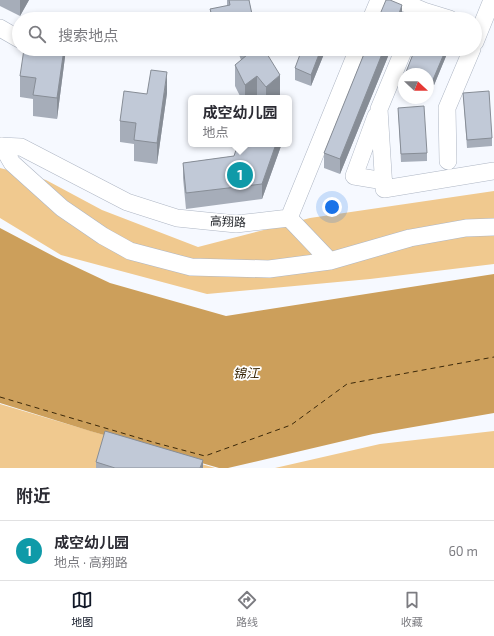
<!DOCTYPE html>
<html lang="zh">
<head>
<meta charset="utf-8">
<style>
  :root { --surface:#fff; --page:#f2f2f3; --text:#2b2b33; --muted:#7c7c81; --line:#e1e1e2; --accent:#111827 }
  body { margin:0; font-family:"Exo 2","Noto Sans SC",sans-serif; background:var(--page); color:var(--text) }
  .compass { position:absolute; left:398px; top:68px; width:36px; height:36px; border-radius:50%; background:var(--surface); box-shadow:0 2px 6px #0003; rotate:112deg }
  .you { position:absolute; left:332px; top:207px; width:14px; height:14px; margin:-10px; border:3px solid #fff; border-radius:50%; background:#1a73e8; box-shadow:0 0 0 6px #1a73e833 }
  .badge { display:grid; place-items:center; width:26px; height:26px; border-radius:50%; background:var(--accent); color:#fff; font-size:13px; font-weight:700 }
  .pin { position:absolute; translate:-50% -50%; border:2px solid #fff; box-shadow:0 1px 4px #0006 }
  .popup { position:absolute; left:188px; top:95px; width:104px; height:52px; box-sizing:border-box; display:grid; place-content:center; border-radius:6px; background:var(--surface); filter:drop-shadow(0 1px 3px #0005); font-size:13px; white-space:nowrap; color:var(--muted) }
  .popup b { font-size:15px; color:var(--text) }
  .popup::after { content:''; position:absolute; left:50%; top:100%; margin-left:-8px; border:8px solid transparent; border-top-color:var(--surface) }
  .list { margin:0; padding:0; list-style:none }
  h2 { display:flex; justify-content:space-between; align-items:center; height:52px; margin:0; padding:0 16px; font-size:17px }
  h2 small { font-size:13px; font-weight:400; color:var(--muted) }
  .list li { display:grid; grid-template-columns:26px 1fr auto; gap:12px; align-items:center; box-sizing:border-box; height:60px; padding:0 16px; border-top:1px solid var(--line) }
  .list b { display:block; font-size:15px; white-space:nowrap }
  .list p { margin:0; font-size:13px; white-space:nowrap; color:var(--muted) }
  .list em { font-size:13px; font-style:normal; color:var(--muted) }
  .icon { flex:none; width:22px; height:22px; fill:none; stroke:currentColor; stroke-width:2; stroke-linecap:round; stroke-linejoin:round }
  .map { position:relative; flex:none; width:494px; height:468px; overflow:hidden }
  .search { position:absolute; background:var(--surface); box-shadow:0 2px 6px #0003; left:12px; right:12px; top:12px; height:44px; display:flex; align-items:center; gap:10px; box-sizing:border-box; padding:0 14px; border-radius:22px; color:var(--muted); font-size:15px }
  .sheet { height:112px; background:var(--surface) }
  nav { display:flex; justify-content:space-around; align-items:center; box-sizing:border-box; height:56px; border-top:1px solid var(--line); background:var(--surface); font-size:11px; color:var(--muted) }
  nav a { display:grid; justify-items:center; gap:2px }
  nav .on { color:var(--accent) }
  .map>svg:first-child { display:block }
</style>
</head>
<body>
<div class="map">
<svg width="494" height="468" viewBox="0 0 494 468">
  <rect width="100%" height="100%" fill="#f6f9ff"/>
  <path fill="#f0c98f" d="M 0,168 L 46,180 L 102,210 L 198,247 L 310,218 L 494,191 L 494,264 L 370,279 L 207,294 L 61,255 L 0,218 Z
    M 0,404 L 215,468 L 0,468 Z
    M 494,431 L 494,468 L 275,468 L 380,444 Z"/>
  <path fill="#cc9f5b" d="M 0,228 L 57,258 L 110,283 L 226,316 L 494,274 L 494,413 L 373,434 L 228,468 L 219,468 L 90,431 L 0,403 Z"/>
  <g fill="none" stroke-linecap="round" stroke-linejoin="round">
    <path stroke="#3b2809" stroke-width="1" stroke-dasharray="5 4" stroke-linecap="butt" d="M 0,397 L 156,443 L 205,456 L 291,425 L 347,384 L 494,357"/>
    <defs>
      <path id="minor" d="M 397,0 L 424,11 L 450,19
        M 371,19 L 379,0
        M 0,28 L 19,39
        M 475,42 L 492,0
        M 404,49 L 379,109 L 384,189 L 494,171
        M 376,116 L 354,176 L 384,181
        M 0,146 L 21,147 L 127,202 L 177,218 L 236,224 L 289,218 L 358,49
        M 2,146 L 12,163 L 62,208 L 103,236 L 130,251 L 191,267 L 269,269 L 330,261 L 410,238 L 466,228 L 494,227
        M 448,161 L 447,108 L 472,49
        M 289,218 L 330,261"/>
    </defs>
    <use href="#minor" stroke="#aeb6c4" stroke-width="18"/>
    <use href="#minor" stroke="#fff" stroke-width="17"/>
  </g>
  <path fill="#a6adb9" d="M 0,0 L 29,0 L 20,16 L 0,6 Z
    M 227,0 L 249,0 L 253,19 L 210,19 L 210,9 L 227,6 Z
    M 66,49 L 57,119 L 33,116 L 33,99 L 20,97 L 20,76 Z
    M 237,49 L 264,49 L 280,96 L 277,98 L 257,97 L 241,98 L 235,86 L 235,65 L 241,60 Z
    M 326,49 L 311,86 L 295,80 L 295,68 Z
    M 366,49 L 391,49 L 340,174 L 324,168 L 324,153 Z
    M 415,49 L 449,49 L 432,90 L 428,89 L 428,74 L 406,74 L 406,72 Z
    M 167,93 L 157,164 L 134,161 L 134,144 L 120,142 L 120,121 L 147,94 Z
    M 463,93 L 492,138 L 492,146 L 467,148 Z
    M 398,108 L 427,153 L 427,161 L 401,162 Z
    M 281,144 L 281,146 L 262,199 L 186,209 L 183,178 L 183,163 L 234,156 Z
    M 96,462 L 203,468 L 96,468 Z"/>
  <path fill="#878d96" d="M 20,0 L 29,0 L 20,16 Z
    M 402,5 L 402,19 L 397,19 Z
    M 64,49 L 66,49 L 57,119 L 57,98 Z
    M 218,49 L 230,49 L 218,54 Z
    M 321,49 L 326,49 L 311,86 L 311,75 Z
    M 384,49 L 391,49 L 340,174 L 340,159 Z
    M 446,49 L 449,49 L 432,90 L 432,82 Z
    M 167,72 L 167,93 L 157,164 L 157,143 Z
    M 280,75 L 280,96 L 277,98 L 266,98 L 266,87 Z
    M 257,76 L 257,97 L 245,98 L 245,85 Z
    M 276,144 L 281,144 L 281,146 L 262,199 L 262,184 Z
    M 203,460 L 203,468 L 200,468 Z"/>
  <path fill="#c1c9d7" stroke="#878d96" d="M 229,0 L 249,0 L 253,19 L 213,19 L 210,9 L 230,5 Z
    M 386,0 L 390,0 L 402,5 L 397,19 L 378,19 Z
    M 24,49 L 64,49 L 57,98 L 33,95 L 36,78 L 20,76 Z
    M 244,49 L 264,49 L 280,75 L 266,87 L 257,76 L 245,85 L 235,65 L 247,55 Z
    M 302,49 L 321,49 L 311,75 L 295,68 Z
    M 366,49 L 384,49 L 340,159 L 324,153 Z
    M 415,49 L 446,49 L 432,82 L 428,81 L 428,74 L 412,74 L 406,72 Z
    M 151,70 L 167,72 L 157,143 L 134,140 L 136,123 L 120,121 L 124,91 L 147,94 Z
    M 489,91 L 492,138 L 467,140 L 463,93 Z
    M 424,106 L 427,153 L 401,154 L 398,108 Z
    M 238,144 L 276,144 L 262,184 L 186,193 L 183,163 L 234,156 Z
    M 105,431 L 203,460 L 200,468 L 115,468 L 96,462 Z"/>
  <g text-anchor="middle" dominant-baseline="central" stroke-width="3.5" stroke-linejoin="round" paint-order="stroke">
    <g font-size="12" fill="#1e2126" stroke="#fff">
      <text transform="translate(228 221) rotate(2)">高翔路</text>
    </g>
    <g font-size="13" font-style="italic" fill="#3b2809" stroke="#fff">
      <text transform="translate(246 373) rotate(-1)">锦江</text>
    </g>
  </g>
</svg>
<svg class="compass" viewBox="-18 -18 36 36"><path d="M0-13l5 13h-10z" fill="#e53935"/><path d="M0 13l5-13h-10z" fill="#7c7c81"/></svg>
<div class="you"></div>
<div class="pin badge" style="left:240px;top:175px;background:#0f9aa8">1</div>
<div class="popup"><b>成空幼儿园</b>地点</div>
<div class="search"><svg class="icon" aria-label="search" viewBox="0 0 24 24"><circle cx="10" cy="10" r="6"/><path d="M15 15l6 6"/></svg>搜索地点</div>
</div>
<section class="sheet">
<h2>附近<small></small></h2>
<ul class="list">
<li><span class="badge" style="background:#0f9aa8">1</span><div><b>成空幼儿园</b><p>地点 · 高翔路</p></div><em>60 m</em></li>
</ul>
</section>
<nav>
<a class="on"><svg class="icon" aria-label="map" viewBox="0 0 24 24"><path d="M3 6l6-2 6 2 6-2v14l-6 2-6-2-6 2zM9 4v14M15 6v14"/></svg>地图</a>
<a><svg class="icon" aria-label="directions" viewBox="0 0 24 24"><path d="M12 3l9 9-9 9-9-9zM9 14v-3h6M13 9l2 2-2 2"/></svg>路线</a>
<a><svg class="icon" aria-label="saved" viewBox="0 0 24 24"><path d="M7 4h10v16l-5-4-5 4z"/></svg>收藏</a>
</nav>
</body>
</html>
